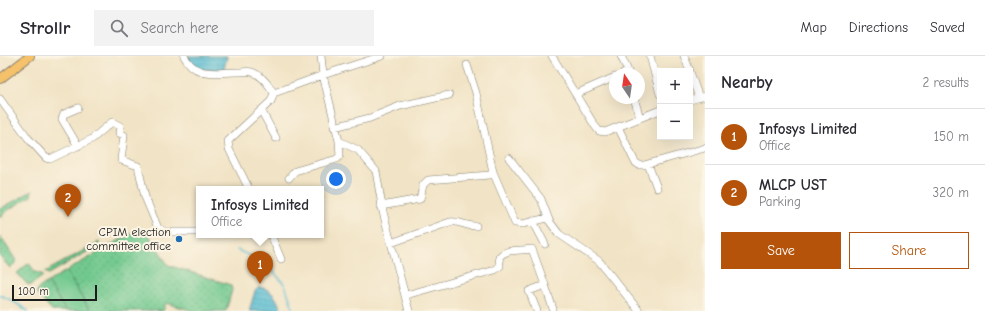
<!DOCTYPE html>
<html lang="en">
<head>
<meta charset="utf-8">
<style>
  :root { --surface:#fff; --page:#f2f2f3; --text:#2b2b33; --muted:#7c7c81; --line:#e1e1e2; --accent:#b45309 }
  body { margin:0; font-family:"Comic Neue",sans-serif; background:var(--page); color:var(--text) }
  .controls { position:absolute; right:12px; top:12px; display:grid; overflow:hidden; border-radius:0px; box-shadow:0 4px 16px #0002 }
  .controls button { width:36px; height:36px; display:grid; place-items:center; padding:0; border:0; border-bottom:1px solid var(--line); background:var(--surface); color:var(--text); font:20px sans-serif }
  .compass { position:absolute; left:609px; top:12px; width:36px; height:36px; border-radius:50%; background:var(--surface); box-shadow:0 4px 16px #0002; rotate:347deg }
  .scale { position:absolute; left:12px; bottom:10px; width:85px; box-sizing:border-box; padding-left:4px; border:2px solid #1c1c1c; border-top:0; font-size:11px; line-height:14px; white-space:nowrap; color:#1c1c1c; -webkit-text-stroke:3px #fcf5e5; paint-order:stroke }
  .you { position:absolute; left:336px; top:123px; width:14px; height:14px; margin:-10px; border:3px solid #fff; border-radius:50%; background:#1a73e8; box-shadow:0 0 0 6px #1a73e833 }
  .badge { display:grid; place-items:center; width:26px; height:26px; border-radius:50%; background:var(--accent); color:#fff; font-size:13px; font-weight:700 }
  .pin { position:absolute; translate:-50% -33px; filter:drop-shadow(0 1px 2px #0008) }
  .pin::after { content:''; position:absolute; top:21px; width:14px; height:12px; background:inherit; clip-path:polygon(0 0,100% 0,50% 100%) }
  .popup { position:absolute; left:196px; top:130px; width:128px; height:52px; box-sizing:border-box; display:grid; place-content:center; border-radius:0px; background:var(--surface); filter:drop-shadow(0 1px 3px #0005); font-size:13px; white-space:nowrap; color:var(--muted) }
  .popup b { font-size:15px; color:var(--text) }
  .popup::after { content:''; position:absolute; left:50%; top:100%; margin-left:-8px; border:8px solid transparent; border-top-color:var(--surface) }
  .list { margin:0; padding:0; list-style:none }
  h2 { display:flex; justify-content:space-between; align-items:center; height:52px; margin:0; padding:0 16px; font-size:17px }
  h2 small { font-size:13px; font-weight:400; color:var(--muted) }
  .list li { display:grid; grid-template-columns:26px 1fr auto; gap:12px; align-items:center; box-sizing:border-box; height:56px; padding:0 16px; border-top:1px solid var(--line) }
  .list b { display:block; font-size:15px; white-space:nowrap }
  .list p { margin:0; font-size:13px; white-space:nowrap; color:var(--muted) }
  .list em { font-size:13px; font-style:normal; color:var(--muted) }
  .actions { display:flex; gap:8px; padding:12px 16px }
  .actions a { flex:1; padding:9px 0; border:1px solid var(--accent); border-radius:0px; text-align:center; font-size:14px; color:var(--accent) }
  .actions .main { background:var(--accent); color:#fff }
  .icon { flex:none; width:22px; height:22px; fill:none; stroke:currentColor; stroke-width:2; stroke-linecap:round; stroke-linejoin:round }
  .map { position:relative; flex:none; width:705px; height:255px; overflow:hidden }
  header { display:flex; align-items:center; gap:24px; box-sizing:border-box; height:56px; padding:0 20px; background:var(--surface); border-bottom:1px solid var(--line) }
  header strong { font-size:19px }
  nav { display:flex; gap:22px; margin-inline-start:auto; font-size:14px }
  .search { width:280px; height:36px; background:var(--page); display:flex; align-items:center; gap:10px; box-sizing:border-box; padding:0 14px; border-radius:0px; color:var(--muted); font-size:15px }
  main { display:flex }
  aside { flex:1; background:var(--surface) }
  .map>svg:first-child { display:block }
</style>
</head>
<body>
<header>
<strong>Strollr</strong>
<div class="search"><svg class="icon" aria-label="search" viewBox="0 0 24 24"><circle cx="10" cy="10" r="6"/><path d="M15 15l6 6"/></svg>Search here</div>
<nav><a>Map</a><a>Directions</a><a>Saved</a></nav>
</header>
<main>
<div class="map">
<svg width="705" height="255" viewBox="0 0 705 255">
  <defs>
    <pattern id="grass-dots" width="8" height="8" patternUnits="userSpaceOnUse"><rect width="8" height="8" fill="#72c98f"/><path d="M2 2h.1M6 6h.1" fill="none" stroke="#62ac7b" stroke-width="1.8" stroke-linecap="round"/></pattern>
    <pattern id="water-rules" width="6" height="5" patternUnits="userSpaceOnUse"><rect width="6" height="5" fill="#54bbd2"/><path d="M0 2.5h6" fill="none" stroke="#49a0b4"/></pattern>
  </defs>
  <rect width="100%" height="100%" fill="#fcf5e5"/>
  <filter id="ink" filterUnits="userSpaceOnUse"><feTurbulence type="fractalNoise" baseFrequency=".025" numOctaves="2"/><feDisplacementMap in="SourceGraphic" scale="8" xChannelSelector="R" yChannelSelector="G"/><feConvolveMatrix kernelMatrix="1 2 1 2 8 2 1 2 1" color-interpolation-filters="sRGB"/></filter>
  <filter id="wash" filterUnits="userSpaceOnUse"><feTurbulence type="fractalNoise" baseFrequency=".012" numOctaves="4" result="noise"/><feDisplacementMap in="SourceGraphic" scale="16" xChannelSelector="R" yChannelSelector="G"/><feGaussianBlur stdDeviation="0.9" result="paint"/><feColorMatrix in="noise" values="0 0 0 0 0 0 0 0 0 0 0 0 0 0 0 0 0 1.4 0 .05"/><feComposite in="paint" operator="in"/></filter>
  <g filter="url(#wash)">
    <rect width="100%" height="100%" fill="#f1e3c5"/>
    <path fill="url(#grass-dots)" stroke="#477256" d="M 32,135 L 31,140 L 5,156 L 0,162 L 0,153 Z
      M 140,173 L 147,176 L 168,209 L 231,229 L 232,234 L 226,255 L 193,255 L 166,247 L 163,255 L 90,255 L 66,215 L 137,174 Z
      M 0,180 L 17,206 L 10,212 L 0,201 Z
      M 99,186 L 99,189 L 49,218 L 45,216 Z
      M 29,207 L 35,216 L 42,218 L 43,220 L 31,229 L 27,228 L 17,217 Z
      M 48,226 L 66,255 L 53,255 L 36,237 L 39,232 Z"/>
    <path fill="#72c98f" stroke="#477256" d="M 66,215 L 90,255 L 66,255 L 48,226 Z"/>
    <path fill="url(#water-rules)" stroke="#386c77" d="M 187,0 L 227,0 L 227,1 L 224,13 C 208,14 195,17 187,0 Z
      M 259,231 C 272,233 278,243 281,255 L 249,255 L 255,235 Z"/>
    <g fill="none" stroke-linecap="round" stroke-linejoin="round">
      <path stroke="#54bbd2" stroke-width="1.5" d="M 237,194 L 266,207 L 285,229 L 294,255
        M 0,239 L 11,244 L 28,255"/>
    </g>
  </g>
  <g filter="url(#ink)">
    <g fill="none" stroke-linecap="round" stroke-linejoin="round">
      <defs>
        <path id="minor" d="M 184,0 C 197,24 217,15 240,16 C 243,16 249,15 252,16 C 262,19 269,29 274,37 L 323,19 L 382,0
          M 321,0 L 323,19 L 339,85 L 358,94 L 376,115 L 383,156 L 409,255
          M 552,0 L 595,70 L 599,75 L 605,76 L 660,54
          M 621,0 L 628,15 L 623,18
          M 650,0 L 660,38
          M 684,0 L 690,15
          M 690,16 L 699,42
          M 576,38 L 615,21
          M 634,42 L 640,62
          M 0,43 L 28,82 L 46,102 L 50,103 L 92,83 L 112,66 L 120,70 L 119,77 L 124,79 L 121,104 L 138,110 L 145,141 L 158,172 L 166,176 L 199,176
          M 690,44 L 705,40
          M 78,52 L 64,58 L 62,63 L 78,90
          M 261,54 L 276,82
          M 334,71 L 370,62 L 400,50 L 449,39
          M 618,71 L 635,106 L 639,109 L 644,109 L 705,92
          M 509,102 L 541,143 L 549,164
          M 648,108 L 657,132
          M 493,116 L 515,167 L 523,168 L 547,162 L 559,178 L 599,205 L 639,255
          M 289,122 L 295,115 L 337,103 L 340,100 L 339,85
          M 249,133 L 229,93 L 228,85 L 271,45 L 274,37
          M 381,150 L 420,143 L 423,129 L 428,124 L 490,119 L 493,116 L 476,37 L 467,9
          M 533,165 L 545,188
          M 271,179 L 281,203
          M 391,187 L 450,166 C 460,164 465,171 476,170
          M 545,229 L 553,253
          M 406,239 L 495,214 L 500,210 L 499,201 C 507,192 521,195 532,193 L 545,229 L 529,235 L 537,255"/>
        <path id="major" d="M 0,23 L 30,0"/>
      </defs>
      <use href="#minor" stroke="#868070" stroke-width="8"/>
      <use href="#major" stroke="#868070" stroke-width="10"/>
      <use href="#minor" stroke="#fff" stroke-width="7"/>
      <use href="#major" stroke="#f5c16b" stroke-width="8"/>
    </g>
  </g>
  <circle fill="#1f6fb2" stroke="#fcf5e5" stroke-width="1.5" cx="179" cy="183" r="4"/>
  <g text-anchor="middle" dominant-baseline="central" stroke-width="4" stroke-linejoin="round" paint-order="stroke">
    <g font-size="12" fill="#1c1c1c" stroke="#fcf5e5" text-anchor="end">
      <text x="171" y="176">CPIM election<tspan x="171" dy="14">committee office</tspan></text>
    </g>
  </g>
</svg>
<div class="controls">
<button>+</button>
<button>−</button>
</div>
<svg class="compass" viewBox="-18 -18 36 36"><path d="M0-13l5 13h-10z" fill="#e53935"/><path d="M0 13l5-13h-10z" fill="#7c7c81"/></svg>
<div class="scale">100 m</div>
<div class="you"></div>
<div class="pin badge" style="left:260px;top:228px">1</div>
<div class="popup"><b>Infosys Limited</b>Office</div>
<div class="pin badge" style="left:68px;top:161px">2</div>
</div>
<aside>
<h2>Nearby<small>2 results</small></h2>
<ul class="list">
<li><span class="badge">1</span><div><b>Infosys Limited</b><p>Office</p></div><em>150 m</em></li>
<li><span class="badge">2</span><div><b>MLCP UST</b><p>Parking</p></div><em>320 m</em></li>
</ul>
<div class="actions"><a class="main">Save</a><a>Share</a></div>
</aside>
</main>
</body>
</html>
